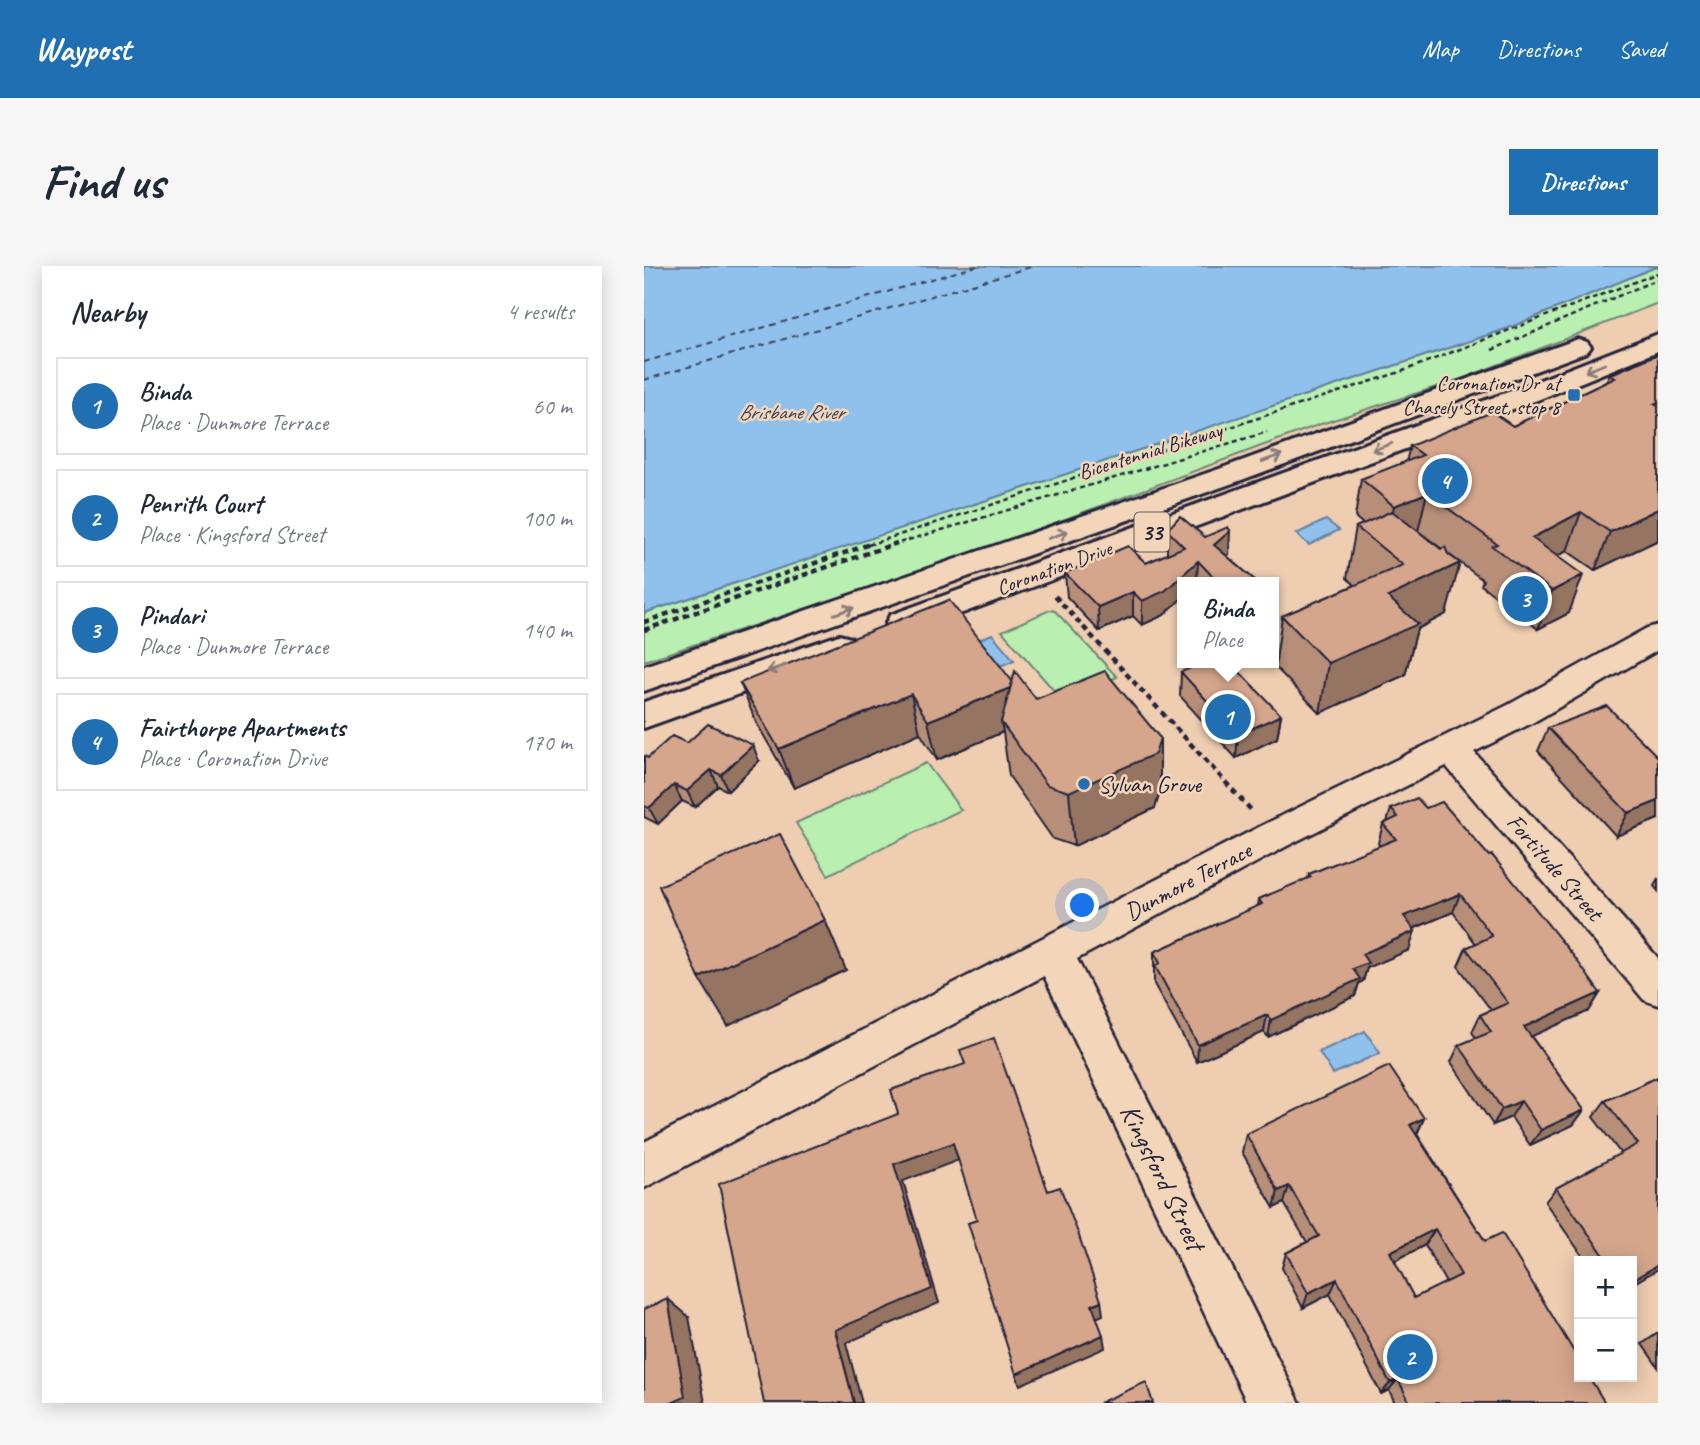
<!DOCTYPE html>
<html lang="en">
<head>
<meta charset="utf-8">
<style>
  :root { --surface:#fff; --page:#f6f6f7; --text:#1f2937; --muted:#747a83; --line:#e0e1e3; --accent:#1f6fb2 }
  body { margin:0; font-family:Caveat,sans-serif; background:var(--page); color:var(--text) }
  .controls { position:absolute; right:21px; bottom:21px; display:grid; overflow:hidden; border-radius:0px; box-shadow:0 4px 18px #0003 }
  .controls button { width:63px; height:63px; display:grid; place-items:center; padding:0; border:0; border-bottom:2px solid var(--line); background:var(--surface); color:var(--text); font:35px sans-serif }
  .you { position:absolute; left:439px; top:640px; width:24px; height:24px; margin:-18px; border:5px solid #fff; border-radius:50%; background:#1a73e8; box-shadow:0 0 0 10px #1a73e833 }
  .badge { display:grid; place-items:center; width:46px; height:46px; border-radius:50%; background:var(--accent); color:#fff; font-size:23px; font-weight:700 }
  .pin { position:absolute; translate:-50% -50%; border:4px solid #fff; box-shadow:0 2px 7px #0006 }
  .popup { position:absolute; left:533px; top:311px; width:102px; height:91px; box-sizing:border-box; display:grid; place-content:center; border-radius:0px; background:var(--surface); filter:drop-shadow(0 2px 5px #0005); font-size:23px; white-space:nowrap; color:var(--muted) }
  .popup b { font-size:26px; color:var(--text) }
  .popup::after { content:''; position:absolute; left:50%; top:100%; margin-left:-14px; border:14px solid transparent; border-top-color:var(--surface) }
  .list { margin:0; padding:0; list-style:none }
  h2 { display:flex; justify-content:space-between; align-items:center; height:91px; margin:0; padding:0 28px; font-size:30px }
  h2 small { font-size:23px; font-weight:400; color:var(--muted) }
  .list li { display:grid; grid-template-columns:46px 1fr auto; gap:21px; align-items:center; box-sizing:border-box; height:98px; margin:0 14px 14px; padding:0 14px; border:2px solid var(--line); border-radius:0px }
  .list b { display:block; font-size:26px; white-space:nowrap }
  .list p { margin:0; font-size:23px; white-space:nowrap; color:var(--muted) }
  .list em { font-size:23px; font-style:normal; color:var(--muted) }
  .map { position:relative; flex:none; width:1014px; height:1137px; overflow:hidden; border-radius:0px }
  header { display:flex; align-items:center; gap:42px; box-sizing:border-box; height:98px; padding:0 35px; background:var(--accent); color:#fff }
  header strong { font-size:33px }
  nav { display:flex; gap:38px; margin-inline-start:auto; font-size:24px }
  .intro { display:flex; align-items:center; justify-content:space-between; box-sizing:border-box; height:168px; padding:0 42px }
  h1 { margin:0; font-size:49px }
  .button { padding:18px 32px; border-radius:0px; background:var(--accent); color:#fff; font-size:24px; font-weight:700 }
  main { display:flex; gap:42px; padding:0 42px }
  aside { flex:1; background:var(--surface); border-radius:0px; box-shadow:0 4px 18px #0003 }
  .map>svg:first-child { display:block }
</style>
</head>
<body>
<header>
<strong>Waypost</strong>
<nav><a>Map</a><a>Directions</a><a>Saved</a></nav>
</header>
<div class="intro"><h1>Find us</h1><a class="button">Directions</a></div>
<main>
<aside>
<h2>Nearby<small>4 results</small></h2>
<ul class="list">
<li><span class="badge">1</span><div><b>Binda</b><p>Place · Dunmore Terrace</p></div><em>60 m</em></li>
<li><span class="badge">2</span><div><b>Penrith Court</b><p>Place · Kingsford Street</p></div><em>100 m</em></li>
<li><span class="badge">3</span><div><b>Pindari</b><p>Place · Dunmore Terrace</p></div><em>140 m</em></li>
<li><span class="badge">4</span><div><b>Fairthorpe Apartments</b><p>Place · Coronation Drive</p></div><em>170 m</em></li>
</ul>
</aside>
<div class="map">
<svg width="1014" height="1137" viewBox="0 0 1014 1137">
  <rect width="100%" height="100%" fill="#eecdb1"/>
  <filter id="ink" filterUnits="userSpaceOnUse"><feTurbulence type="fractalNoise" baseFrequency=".0143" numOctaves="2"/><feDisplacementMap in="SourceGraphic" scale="14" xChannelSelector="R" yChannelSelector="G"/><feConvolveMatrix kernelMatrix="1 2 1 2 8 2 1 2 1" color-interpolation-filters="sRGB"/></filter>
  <g filter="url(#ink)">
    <path fill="#b9efb1" stroke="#6e8876" stroke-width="2" d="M 1014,0 L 1014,37 L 817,113 L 674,159 L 311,294 L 0,395 L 0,347 L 862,63 Z
      M 406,344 L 411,345 L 473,411 L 420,436 L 358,365 Z
      M 282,497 L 317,544 L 184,609 L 152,557 Z"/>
    <path fill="#90c1ec" stroke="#6481a5" stroke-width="2" d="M 0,0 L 1014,0 L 862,63 L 0,347 Z
      M 682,254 L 695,264 L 665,279 L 652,268 Z
      M 348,368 L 370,394 L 354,401 L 332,375 Z
      M 721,765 L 736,787 L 689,808 L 675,786 Z"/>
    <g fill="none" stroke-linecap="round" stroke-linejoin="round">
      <path stroke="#38425e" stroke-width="2" stroke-dasharray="6 5" stroke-linecap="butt" d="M 0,96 L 333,0
        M 0,114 L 390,0"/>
      <defs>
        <path id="street" d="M 1014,359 L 1014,384 L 888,457 L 830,486 L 1014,692 L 1014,739 L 1000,734 L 802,500 L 643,580 L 433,693 L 656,1137 L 603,1137 L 400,710 L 0,922 L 0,876 L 617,560 L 864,439 L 1003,362 Z"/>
        <path id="highway" d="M 1014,68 L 1014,85 L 896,133 L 270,365 L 258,368 L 246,365 L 242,357 L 246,349 L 878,121 Z
          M 934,73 L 943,76 L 947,81 L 943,86 L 595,215 L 0,425 L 0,400 L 575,203 Z
          M 195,369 L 207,372 L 212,380 L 207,388 L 0,462 L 0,436 Z"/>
      </defs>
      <use href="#street" stroke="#22223b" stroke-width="5"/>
      <use href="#highway" stroke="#22223b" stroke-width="6"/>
      <path stroke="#22223b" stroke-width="2.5" stroke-dasharray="5 3.5" stroke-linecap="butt" d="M 848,84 L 1014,13
        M 224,279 L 759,105 L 1014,7
        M 248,279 L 623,166"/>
      <path stroke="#22223b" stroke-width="4.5" stroke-dasharray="6 4.5" stroke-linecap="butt" d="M 411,330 L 609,546
        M 0,356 L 229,277
        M 0,364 L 253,277"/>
      <use href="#street" fill="#f3d6b9" fill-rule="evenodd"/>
      <use href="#highway" fill="#f3d6b9" fill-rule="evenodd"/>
    </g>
    <path fill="#b78f78" stroke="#22223b" stroke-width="2" fill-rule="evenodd" d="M 1014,88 L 1014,274 L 951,304 L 923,285 L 913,290 L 925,347 L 894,363 L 837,319 L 839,314 L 803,287 L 802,348 L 773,363 L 761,409 L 676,447 L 631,401 L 638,350 L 711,319 L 703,312 L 712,261 L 719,258 L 711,251 L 717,213 L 762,196 L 766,180 L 869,160 L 962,116 L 965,109 ZM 774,265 L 798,283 L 797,283 Z
      M 523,264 L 561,271 L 585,288 L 583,290 L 613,316 L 538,316 L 520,349 L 498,359 L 489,350 L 455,365 L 423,331 L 421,307 L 502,297 L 523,288 Z
      M 537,406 L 637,449 L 633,472 L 592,492 L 536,430 Z
      M 368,415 L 516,526 L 511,542 L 430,580 L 409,573 L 365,510 L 359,466 L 293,494 L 276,467 L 150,522 L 112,456 L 96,417 Z
      M 904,462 L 1014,491 L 1014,553 L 972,570 L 894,485 Z
      M 0,490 L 4,492 L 115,495 L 84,525 L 74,520 L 51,541 L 38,535 L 14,558 L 0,551 Z
      M 747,543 L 956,727 L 945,745 L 887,770 L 940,844 L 929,859 L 886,879 L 867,851 L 849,859 L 807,796 L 815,779 L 832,772 L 828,766 L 836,749 L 847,744 L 814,700 L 822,682 L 832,678 L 809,646 L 769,663 L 765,684 L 723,702 L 719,715 L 715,717 L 711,730 L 624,771 L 620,766 L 553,796 L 510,718 L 510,686 L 614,640 L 615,633 L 664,613 L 665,608 L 736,580 L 734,577 L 739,558 L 743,556 Z
      M 1014,612 L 1014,625 L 1010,620 Z
      M 1014,811 L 1014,1003 L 988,1018 L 988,995 L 942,995 L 901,936 L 912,922 L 977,888 L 949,851 L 961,835 Z
      M 780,852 L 773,868 L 841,975 L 961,1137 L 751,1137 L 745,1124 L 737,1128 L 686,1028 L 659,1042 L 638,1002 L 642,987 L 663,976 L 640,937 L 630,942 L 598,886 L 602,868 ZM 781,979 L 802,1017 L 770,1032 L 750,995 Z
      M 1014,1067 L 1014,1101 L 998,1078 Z"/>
    <path fill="#957462" stroke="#22223b" stroke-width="2" d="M 783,227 L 774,265 L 742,278 L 750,240 Z
      M 1014,243 L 1014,274 L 951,304 L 966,266 Z
      M 937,246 L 923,285 L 883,306 L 888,272 Z
      M 586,265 L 585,288 L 569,303 L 570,279 Z
      M 554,295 L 553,316 L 538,316 L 538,332 L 520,349 L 498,359 L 498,335 Z
      M 816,297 L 802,348 L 773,363 L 761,409 L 676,447 L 684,397 L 744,331 Z
      M 939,309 L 925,347 L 894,363 L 908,325 Z
      M 489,326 L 489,350 L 455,365 L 454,341 Z
      M 372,420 L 357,456 L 359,466 L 293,494 L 284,455 Z
      M 267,428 L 276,467 L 150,522 L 135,483 Z
      M 637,449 L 633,472 L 592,492 L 594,469 Z
      M 516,472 L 516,526 L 511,542 L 430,580 L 425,526 Z
      M 109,479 L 115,495 L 84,525 L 77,509 Z
      M 67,504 L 74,520 L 51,541 L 43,525 Z
      M 30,519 L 38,535 L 14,558 L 5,542 Z
      M 1014,535 L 1014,553 L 972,570 L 984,547 Z
      M 816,628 L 809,646 L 754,669 L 760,650 Z
      M 181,654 L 202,704 L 84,760 L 55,712 Z
      M 771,665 L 765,684 L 723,702 L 719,715 L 715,717 L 711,730 L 624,771 L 627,754 L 709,703 L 718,688 Z
      M 956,727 L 945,745 L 870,778 L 880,761 Z
      M 623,749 L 620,766 L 553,796 L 554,779 Z
      M 877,835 L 867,851 L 849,859 L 858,843 Z
      M 940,844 L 929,859 L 886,879 L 897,864 Z
      M 780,852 L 772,870 L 766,859 Z
      M 309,877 L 315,894 L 259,915 L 295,1037 L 202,1077 L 218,1137 L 210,1137 L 191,1064 L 250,898 Z
      M 645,920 L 640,937 L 630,942 L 634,925 Z
      M 791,963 L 781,979 L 737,1002 L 746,986 Z
      M 1014,999 L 1014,1003 L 988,1018 L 988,1014 Z
      M 693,1013 L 686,1028 L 659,1042 L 664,1027 Z
      M 24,1033 L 45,1051 L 61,1137 L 28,1137 Z
      M 457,1035 L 459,1049 L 450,1053 L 448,1039 Z
      M 459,1069 L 461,1082 L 376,1119 L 372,1108 Z
      M 754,1113 L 745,1124 L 737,1128 L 746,1117 Z"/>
    <path fill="#d5a68c" stroke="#22223b" stroke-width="2" fill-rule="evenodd" d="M 1014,88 L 1014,136 L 1010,138 L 1014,140 L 1014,243 L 966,266 L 937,246 L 888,272 L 939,309 L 908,325 L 848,280 L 853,278 L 783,227 L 750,240 L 717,213 L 779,189 L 766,180 L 848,146 L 869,160 L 971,112 L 965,109 Z
      M 748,245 L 797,283 L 801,281 L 804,288 L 816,297 L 744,331 L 774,358 L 684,397 L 638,350 L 759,299 L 712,261 Z
      M 536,250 L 561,271 L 584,261 L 586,265 L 570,279 L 613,316 L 574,316 L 554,295 L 521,325 L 498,335 L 489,326 L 454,341 L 421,307 L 484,280 L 502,297 L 540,281 L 523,264 Z
      M 305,334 L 368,415 L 366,422 L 284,455 L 267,428 L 135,483 L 96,417 Z
      M 558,397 L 587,397 L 637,449 L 594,469 L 537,406 Z
      M 371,405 L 392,433 L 461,405 L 516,472 L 511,488 L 425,526 L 403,519 L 357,456 Z
      M 963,440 L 1014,491 L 1014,535 L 984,547 L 904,462 Z
      M 64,458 L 109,479 L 77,509 L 67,504 L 43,525 L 30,519 L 5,542 L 0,540 L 0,490 L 4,492 L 28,470 L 43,477 Z
      M 773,532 L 782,542 L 798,536 L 845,590 L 848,589 L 932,693 L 956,727 L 880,761 L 940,844 L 897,864 L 877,835 L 858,843 L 815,779 L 847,766 L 836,749 L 864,737 L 822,682 L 848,670 L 816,628 L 760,650 L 771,665 L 718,688 L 724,697 L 709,703 L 716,713 L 627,754 L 623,749 L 554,779 L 511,700 L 516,697 L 510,686 L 618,638 L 615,633 L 667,611 L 665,608 L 752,573 L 739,558 L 754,551 L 747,543 Z
      M 136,568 L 181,654 L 55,712 L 15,620 Z
      M 350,772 L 404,925 L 416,921 L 434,967 L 457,1035 L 448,1039 L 459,1069 L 372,1108 L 324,957 L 333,954 L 309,877 L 250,898 L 288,1023 L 191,1064 L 210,1137 L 120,1137 L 75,918 L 254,848 L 247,824 L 321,798 L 316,784 Z
      M 745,800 L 780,852 L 766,859 L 841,975 L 858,967 L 935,1094 L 935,1111 L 945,1111 L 961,1137 L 766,1137 L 754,1113 L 746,1117 L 693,1013 L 664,1027 L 642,987 L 675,970 L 645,920 L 634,925 L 602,868 ZM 791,963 L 817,1009 L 770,1032 L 746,986 Z
      M 1014,811 L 1014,999 L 988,1014 L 988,995 L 964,995 L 912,922 L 994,878 L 961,835 Z
      M 24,1033 L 41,1131 L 28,1137 L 0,1137 L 0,1043 Z
      M 502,1116 L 509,1137 L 455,1137 Z"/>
    <defs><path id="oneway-shaft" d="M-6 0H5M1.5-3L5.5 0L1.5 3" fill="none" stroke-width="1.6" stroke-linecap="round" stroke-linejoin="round" transform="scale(1.75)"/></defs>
    <g stroke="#8a7c7a">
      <use href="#oneway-shaft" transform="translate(951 102) rotate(158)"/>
      <use href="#oneway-shaft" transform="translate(738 181) rotate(160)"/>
      <use href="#oneway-shaft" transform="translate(628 192) rotate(-20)"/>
      <use href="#oneway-shaft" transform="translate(414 269) rotate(-20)"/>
      <use href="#oneway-shaft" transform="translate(200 345) rotate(-19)"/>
      <use href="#oneway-shaft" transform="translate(133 402) rotate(161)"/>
    </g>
  </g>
  <g fill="#1f6fb2" stroke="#f3d6b9" stroke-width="2.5">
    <rect x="923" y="122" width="14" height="14" rx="3.5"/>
    <circle cx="440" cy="518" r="7"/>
  </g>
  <g text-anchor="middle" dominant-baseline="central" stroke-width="5" stroke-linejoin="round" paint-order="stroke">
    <g font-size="21" fill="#22223b" stroke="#f3d6b9" text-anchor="end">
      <text x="916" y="117">Coronation Dr at<tspan x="916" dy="24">Chasely Street, stop 8</tspan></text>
    </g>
    <g font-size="21" font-style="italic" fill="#38425e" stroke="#f3d6b9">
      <text x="147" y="146">Brisbane River</text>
    </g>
    <g font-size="21" fill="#22223b" stroke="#f3d6b9">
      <text transform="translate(506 185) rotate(-17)">Bicentennial Bikeway</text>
      <text transform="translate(410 302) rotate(-20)">Coronation Drive</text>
    </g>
    <rect fill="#f3d6b9" stroke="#615861" stroke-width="2" x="490.5" y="246.5" width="35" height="39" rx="5"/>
    <g font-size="23" font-weight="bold" fill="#22223b">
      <text x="508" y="266">33</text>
    </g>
    <g font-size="24" fill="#22223b" stroke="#f3d6b9" text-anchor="start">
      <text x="454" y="518">Sylvan Grove</text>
    </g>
    <g font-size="24" fill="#22223b" stroke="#f3d6b9">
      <text transform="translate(911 601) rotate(49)">Fortitude Street</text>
      <text transform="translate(544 615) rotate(-28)">Dunmore Terrace</text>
    </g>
    <g font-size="28" fill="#22223b" stroke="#f3d6b9">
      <text transform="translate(519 911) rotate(64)">Kingsford Street</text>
    </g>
  </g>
</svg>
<div class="controls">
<button>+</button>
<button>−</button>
</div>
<div class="you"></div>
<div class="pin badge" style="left:584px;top:451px">1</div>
<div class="popup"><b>Binda</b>Place</div>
<div class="pin badge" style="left:766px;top:1091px">2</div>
<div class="pin badge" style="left:881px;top:333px">3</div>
<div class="pin badge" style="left:801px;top:215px">4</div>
</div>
</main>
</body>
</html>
